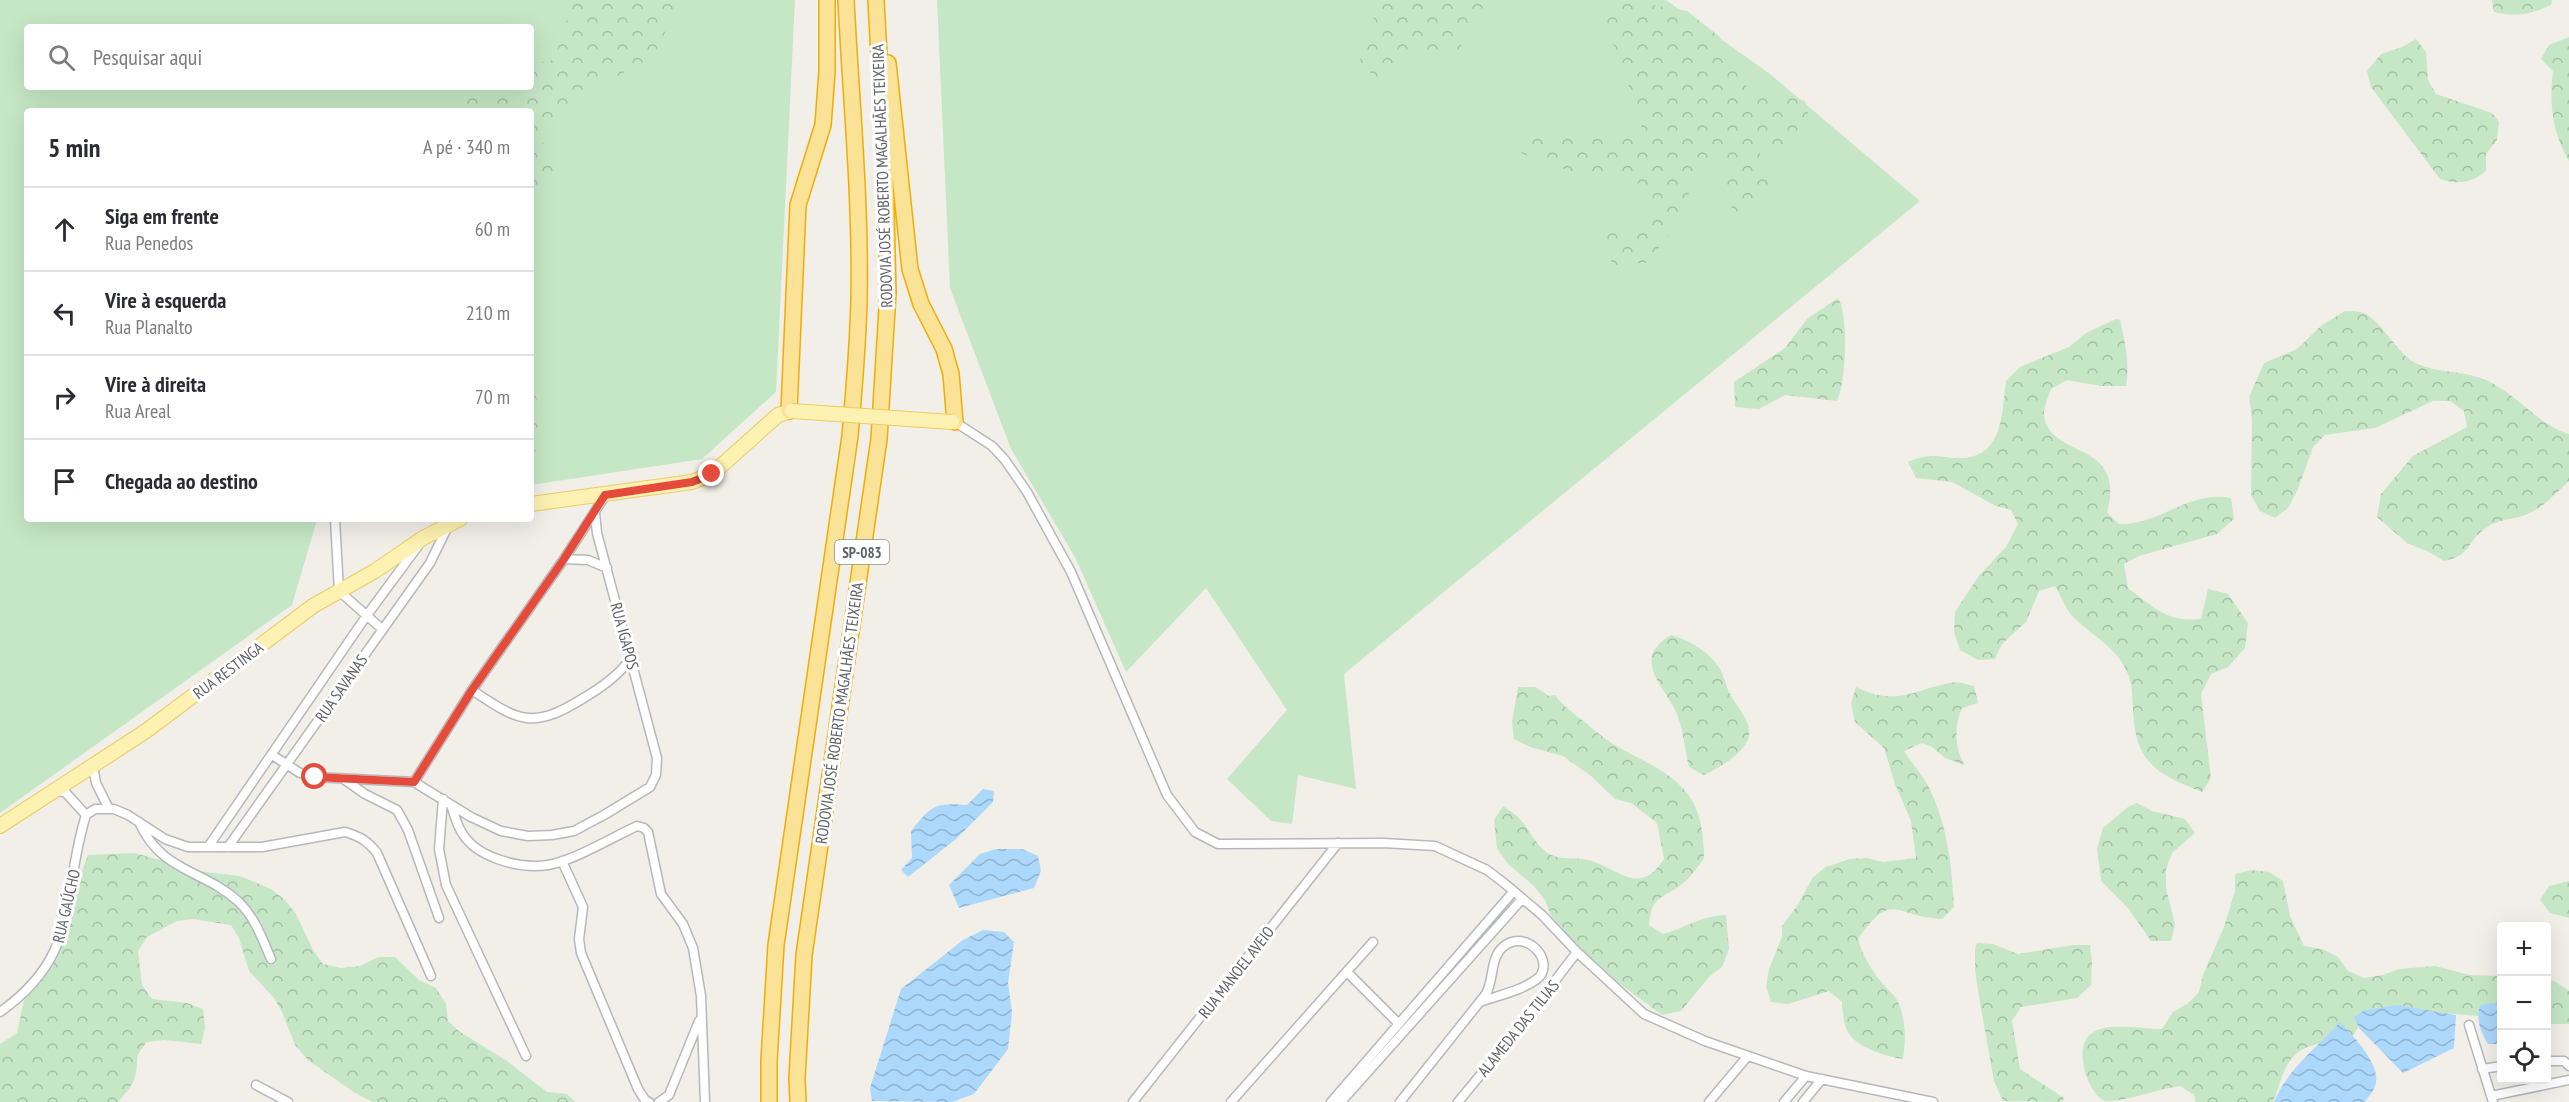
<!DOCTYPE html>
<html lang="pt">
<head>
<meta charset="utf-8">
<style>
  :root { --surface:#fff; --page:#f7f7f7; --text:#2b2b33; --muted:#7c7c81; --line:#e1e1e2 }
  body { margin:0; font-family:"PT Sans Narrow",sans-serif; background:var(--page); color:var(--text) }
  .controls { position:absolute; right:18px; bottom:18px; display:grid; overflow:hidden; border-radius:6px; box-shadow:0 6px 24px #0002 }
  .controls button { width:54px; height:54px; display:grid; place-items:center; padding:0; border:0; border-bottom:2px solid var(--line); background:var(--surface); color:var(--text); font:30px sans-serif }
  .stop { position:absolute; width:18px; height:18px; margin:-14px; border:4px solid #e54b3a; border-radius:50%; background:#fff }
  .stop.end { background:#e54b3a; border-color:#fff; box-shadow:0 2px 6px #0008 }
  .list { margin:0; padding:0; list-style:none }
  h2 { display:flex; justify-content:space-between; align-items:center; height:78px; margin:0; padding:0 24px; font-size:26px }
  h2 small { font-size:20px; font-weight:400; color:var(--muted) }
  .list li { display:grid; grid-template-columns:39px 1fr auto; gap:18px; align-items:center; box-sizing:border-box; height:84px; padding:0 24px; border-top:2px solid var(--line) }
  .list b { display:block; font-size:22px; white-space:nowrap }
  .list p { margin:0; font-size:20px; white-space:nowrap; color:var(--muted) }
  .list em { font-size:20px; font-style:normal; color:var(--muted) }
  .icon { flex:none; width:33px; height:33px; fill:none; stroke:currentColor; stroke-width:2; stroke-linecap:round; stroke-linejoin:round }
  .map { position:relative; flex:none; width:2569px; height:1102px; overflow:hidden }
  .search { position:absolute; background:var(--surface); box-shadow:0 6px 24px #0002; left:24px; top:24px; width:510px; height:66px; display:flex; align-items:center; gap:15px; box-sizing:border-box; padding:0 21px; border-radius:6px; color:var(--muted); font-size:22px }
  .panel { position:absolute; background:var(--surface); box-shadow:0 6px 24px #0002; left:24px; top:108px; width:510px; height:414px; border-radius:6px }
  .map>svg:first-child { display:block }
</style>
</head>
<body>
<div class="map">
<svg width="2569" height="1102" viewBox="0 0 2569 1102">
  <defs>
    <pattern id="forest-crowns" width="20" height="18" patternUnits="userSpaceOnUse" patternTransform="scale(1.5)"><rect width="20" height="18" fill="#c6e7c6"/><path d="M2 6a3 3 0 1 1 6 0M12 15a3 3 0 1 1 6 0" fill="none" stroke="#a4bfa5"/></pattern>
    <pattern id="water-waves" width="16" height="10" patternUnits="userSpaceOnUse" patternTransform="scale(1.5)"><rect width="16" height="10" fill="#acd8fc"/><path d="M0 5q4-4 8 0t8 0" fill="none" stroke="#8fb3d0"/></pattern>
  </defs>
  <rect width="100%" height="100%" fill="#f1efe8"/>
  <path fill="#c6e7c6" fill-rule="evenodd" d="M 0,0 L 795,0 L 776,392 L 702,459 L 531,485 L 531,111 L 27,111 L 27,519 L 317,520 L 292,605 L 0,813 ZM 27,27 L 531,27 L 531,87 L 27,87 Z
    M 937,0 L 1666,0 L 1770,74 L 1920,201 L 1344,674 L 1356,789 L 1298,775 L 1292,824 L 1271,821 L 1227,779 L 1287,710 L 1206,588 L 1126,672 L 1075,557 L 1011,449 L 950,288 Z"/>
  <path fill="url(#forest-crowns)" d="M 573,0 L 680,0 L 654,56 L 608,81 L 555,120 L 542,142 L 562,166 L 536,189 L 531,197 L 531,111 L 454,111 L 482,87 L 531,87 L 531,65 L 554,60 Z
    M 1371,0 L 1499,0 L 1479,10 L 1457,53 L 1440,57 L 1423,55 L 1404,58 L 1393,70 L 1379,78 L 1362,67 L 1358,51 C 1367,37 1380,17 1371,0 Z
    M 1622,0 L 1687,11 L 1720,37 L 1732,63 L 1751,93 L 1774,92 L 1805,101 L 1810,122 L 1796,147 L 1759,144 L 1761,160 L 1774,172 L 1776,188 L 1763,205 L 1737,219 C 1725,198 1729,180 1720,157 L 1704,159 C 1692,176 1692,184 1686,203 C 1678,226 1662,245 1646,263 L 1614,265 L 1601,247 L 1606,231 L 1643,224 L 1657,216 C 1653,205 1648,193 1639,184 C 1630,175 1611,176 1599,175 C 1571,174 1544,163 1519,152 L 1530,138 L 1604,135 L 1624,137 L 1642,132 L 1640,116 L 1604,20 L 1613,6 Z
    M 2492,0 L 2552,0 L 2551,5 C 2528,15 2518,17 2494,12 Z
    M 2569,37 L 2569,161 C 2552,132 2549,104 2553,71 L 2541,59 L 2549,45 Z
    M 2416,39 L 2426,52 L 2428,80 L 2436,94 L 2492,113 L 2499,122 L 2497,140 L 2486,154 L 2486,171 C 2470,183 2460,185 2440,179 L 2371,87 L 2367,71 L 2381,54 L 2402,47 Z
    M 1838,298 C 1849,316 1846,382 1837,401 L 1785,395 L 1759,409 L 1735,407 L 1734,382 L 1785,348 L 1807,319 Z
    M 2345,311 C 2351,311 2358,311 2363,313 C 2378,317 2398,353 2412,361 C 2437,375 2467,369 2492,383 C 2520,398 2539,425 2569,434 L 2569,481 C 2556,493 2542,509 2525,515 C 2511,520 2498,519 2486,528 C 2465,542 2473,555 2444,561 L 2429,552 L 2407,543 L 2377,517 L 2381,494 L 2413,456 L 2467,427 L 2464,411 L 2450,401 L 2433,401 L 2375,428 L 2325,435 L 2313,447 L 2298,489 L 2288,508 L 2275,518 L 2260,511 L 2251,495 L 2252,420 L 2249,397 L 2264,363 L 2297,349 L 2322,325 Z
    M 2116,319 L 2120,320 C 2125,342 2130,363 2126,386 L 2101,386 L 2067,380 L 2051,389 C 2049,396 2043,408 2044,415 C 2049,460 2127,438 2107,513 L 2119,524 C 2159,526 2188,490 2231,498 L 2234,519 L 2217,534 L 2139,556 L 2124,564 L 2128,588 C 2153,607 2168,623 2201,619 L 2208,589 L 2228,594 L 2248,623 L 2245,648 L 2228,667 L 2211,674 L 2201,694 L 2211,778 L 2202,792 C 2157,774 2136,764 2133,711 C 2132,694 2133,681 2124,666 C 2113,646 2091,634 2074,618 C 2066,610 2061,596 2055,586 L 2039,591 L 2026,622 L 2002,644 L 1995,659 L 1978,660 L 1960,650 L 1954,632 L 1955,612 L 1978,577 L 2006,547 L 2018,524 L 2011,510 L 1996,506 L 1952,482 L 1916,478 L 1908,462 C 1933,451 1939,459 1963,458 C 2004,456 2002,410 2006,381 L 2020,367 L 2069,347 L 2086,333 Z
    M 531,373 C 536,399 548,437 531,459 Z
    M 1671,635 C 1689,640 1710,652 1720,669 C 1725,679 1727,690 1733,699 C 1741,712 1757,729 1745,745 C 1736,758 1717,769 1704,775 L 1689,767 C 1685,751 1684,733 1678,717 C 1668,688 1628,661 1671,635 Z
    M 1956,682 L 1974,686 L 1978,703 L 1962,708 C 1954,726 1954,748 1965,765 L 1945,758 L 1932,747 L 1922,743 L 1904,751 C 1913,765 1926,779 1932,794 C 1948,830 1952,868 1954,907 L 1942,919 C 1896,918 1893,888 1858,939 C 1863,956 1871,970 1883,984 C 1888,990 1895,995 1898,1002 C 1906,1020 1906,1040 1903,1059 C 1888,1057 1859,1048 1850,1035 C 1843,1026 1843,1014 1842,1002 L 1829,991 L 1788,1004 L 1771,1002 L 1766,986 L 1769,969 L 1782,937 L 1782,926 L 1797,906 L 1813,877 L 1826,867 L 1850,859 L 1867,858 L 1883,862 L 1916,858 L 1911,821 L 1895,784 L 1884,748 L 1855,722 L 1851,703 L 1856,687 C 1899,708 1915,688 1956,682 Z
    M 1518,687 L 1535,687 L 1549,696 L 1555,695 C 1562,705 1569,709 1578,717 C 1591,727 1604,739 1618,747 C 1674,777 1704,787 1704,858 C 1698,867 1691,877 1682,884 C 1662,900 1652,894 1649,925 L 1663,934 C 1685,928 1704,915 1726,915 L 1729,949 L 1722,967 L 1709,977 L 1681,1011 L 1662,1015 L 1608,975 L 1572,943 L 1563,929 L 1551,916 L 1545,900 L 1534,886 L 1508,864 L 1497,848 L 1494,820 L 1503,806 C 1508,810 1514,813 1518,817 C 1530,829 1536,848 1551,855 C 1562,860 1577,857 1588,860 C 1619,868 1639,898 1664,859 L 1657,823 L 1631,803 L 1615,799 L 1591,776 L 1563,756 L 1530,747 L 1514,739 L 1512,722 Z
    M 2137,803 L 2152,811 L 2185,819 L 2195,833 L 2172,853 L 2166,869 L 2166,888 L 2175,925 L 2171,941 L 2151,941 L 2128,908 L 2101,881 L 2097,848 L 2103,828 L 2128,807 Z
    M 134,853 L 205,872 L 240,876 L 271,889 L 285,900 L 296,914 L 313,950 L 323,964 L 341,968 L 360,966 L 378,957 L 395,957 L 419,980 L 436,988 L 446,1004 L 448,1021 L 460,1032 L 507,1061 L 547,1092 L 567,1094 L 575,1102 L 373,1102 L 355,1093 L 308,1060 L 295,1045 L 282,1012 L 274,998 L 249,971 L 239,938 L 231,925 L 193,919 L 177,921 L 147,937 L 138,951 L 142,985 L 152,999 L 187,1003 L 203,1009 L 205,1028 L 201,1044 L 164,1040 L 147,1042 C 133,1060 139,1054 136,1073 C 134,1085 125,1094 118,1102 L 0,1102 L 0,1044 L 17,1033 L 24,1000 L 57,938 L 88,855 Z
    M 2252,870 L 2269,872 L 2283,881 L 2290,916 L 2304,946 L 2322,949 L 2338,957 L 2348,971 L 2364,978 L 2383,975 L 2399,969 L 2435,966 L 2470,975 L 2501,976 L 2501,1018 L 2430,1012 L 2361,1023 L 2352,1037 C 2330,1042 2302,1042 2289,1062 C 2281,1074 2279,1089 2273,1102 L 2196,1102 L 2194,1095 L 2180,1086 C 2158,1089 2125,1102 2105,1101 C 2095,1097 2088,1082 2085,1072 C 2070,1012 2127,1029 2162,1029 L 2173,1012 L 2187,1004 L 2199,992 L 2203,975 L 2224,927 L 2235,891 L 2235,874 Z
    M 2569,881 L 2569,918 L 2550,913 L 2540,900 L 2549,886 Z
    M 1977,943 L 1993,944 L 2018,954 L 2073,945 L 2090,945 L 2092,962 L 2091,985 L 2077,998 L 2021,1007 L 2012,1021 L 2020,1069 L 2064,1098 L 2062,1102 L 2003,1101 L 1994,1081 L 1979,997 L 1975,970 L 1975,949 Z
    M 2547,980 L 2554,981 L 2569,991 L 2569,1024 L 2547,1024 Z"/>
  <path fill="url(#water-waves)" d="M 983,789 L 994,791 L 993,802 L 956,839 L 908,877 L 901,870 L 912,858 L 911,831 C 931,806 935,802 967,805 Z
    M 996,849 L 1022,849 L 1038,856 L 1041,871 L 1034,888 L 959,908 L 949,885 L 980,854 Z
    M 983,930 L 1004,932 L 1014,942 L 1008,983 L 1012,1012 L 1008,1049 L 974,1094 L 952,1102 L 872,1101 L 870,1088 L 901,989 L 963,940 Z
    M 2491,1003 L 2501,1005 L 2501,1044 L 2488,1044 C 2480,1030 2476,1021 2480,1005 Z
    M 2397,1005 L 2456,1015 L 2454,1048 L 2403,1073 L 2359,1028 L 2354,1017 L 2365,1010 Z
    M 2340,1022 C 2353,1036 2383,1066 2375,1086 C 2373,1092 2368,1097 2365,1102 L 2274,1102 C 2288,1068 2317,1048 2340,1022 Z"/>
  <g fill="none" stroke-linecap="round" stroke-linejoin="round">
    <defs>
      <path id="street" d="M 955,422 L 992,446 L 1005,460 L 1027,492 L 1071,572 L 1167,795 L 1195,832 L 1218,844 L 1384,843 L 1435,846 L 1487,870 L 1504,883 L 1542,915 L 1577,952 L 1644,1014 L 1705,1041 L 1806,1076 L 1933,1102
        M 335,519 L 339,591 L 382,629
        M 564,559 L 588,560 L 607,568
        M 472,690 C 518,721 532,730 582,699 C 602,687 618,676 632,657
        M 272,755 L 300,773 L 315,777 L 414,782 L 471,817 L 501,831 L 528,836 L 552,835 L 574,831 L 604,815 L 650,787 L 656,775 L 657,758 L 597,533 L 595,513
        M 93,766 L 96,783 L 109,809
        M 345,780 L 365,794 L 397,810 L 408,830 L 439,918
        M 414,782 L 472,690 L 564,559 L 605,496
        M 56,790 L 66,793 L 86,815
        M 443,799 L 439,849 L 446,885 L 526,1056
        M 451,805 C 454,813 456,823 461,831 C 475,858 520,869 548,865 C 573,861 613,837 637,826 L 644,828 L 648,832 L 661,894 L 683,924 L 693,948 L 701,996 L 705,1102
        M 86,815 L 95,809 L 114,809 L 128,815 L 165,839 L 188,847 L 262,847 L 345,832 C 359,836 368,841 377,853 L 431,976
        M 139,822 C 162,873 203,869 239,902 C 255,918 262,938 271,959
        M 208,847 L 367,615 L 418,546
        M 228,847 L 430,563 L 448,526
        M 562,861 L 583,907 L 579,939 L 581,953 L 638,1089 L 645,1100 L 649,1102
        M 1347,972 L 1399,1024
        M 0,1012 C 82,954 60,898 86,815
        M 2469,1025 L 2493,1102
        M 2546,1061 L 2564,1061 L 2569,1066
        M 2482,1069 L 2502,1066
        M 256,1085 L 288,1102
        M 2491,1096 L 2569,1080
        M 659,1102 L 669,1095 L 699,1021
        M 1133,1102 L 1338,843
        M 1231,1102 L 1373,942
        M 1331,1102 L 1513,892
        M 1341,1102 L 1522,899
        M 1400,1102 L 1486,994 C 1494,980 1490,958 1503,947 C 1527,927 1557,963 1537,979 C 1521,991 1499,995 1480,1002
        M 1458,1102 L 1515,1033 L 1577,952
        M 1709,1102 L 1747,1057
        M 1784,1102 L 1806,1076
        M 1803,1102 L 1822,1079"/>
      <path id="primary" d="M 531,504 L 692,482 L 712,474 L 778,415 L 792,411
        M 0,826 L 146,731 L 313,606 L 375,571 L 423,538 L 460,519"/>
      <path id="highway" d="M 888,63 L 910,269 L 921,304 L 944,349 L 951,374 L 955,422
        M 789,411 L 798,205 L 823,125 L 827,72 L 827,0
        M 769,1102 L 769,1061 L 776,945 L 850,436 C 854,391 858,346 859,300 C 861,200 851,100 846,0
        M 798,1102 L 797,1078 L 804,955 L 879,439 L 888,293 L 885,168 L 876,0"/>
    </defs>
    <use href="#street" stroke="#b5b8bc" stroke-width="11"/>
    <use href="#primary" stroke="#eeca64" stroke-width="16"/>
    <use href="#highway" stroke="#f1ad07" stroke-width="18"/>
    <use href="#street" stroke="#fff" stroke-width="8"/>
    <use href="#primary" stroke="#fdf2b1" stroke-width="14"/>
    <use href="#highway" stroke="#fae296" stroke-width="15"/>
    <defs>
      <path id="primary-bridge" d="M 792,411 L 952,422"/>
    </defs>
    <use href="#primary-bridge" stroke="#eeca64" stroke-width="16" stroke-linecap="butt"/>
    <use href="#primary-bridge" stroke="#fdf2b1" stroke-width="14"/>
  </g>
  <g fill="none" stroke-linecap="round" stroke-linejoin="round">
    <path stroke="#e54b3a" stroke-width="8" d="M 315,777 L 414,782 L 472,690 L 564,559 L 605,495 L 692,482 L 712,474"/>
  </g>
  <g text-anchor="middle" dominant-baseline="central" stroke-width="6" stroke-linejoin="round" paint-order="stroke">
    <rect fill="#fff" stroke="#8f9295" stroke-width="1.5" x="835" y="540" width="54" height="24" rx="4.5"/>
    <g font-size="15" font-weight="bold" fill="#5f6367">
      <text x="862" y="552">SP-083</text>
    </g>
    <g font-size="16" fill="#5f6367" stroke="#fff">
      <text transform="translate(882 176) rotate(-92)">RODOVIA JOSÉ ROBERTO MAGALHÃES TEIXEIRA</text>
      <text transform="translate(625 636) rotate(75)">RUA IGAPOS</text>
      <text transform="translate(228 670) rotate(-37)">RUA RESTINGA</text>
      <text transform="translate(341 688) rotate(-55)">RUA SAVANAS</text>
      <text transform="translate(839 713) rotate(-82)">RODOVIA JOSÉ ROBERTO MAGALHÃES TEIXEIRA</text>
      <text transform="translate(66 906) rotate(-77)">RUA GAÚCHO</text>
      <text transform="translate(1236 972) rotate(-52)">RUA MANOEL AVEIO</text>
      <text transform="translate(1518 1028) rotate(-51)">ALAMEDA DAS TILIAS</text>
    </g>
  </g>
</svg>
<div class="controls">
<button>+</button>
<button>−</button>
<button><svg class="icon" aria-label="locate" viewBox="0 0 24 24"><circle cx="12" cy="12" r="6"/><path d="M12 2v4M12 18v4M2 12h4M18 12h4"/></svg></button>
</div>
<div class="stop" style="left:315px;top:777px"></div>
<div class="stop end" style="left:712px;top:474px"></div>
<div class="search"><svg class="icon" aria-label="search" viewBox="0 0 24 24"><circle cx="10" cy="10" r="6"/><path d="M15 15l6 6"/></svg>Pesquisar aqui</div>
<section class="panel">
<h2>5 min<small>A pé · 340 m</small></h2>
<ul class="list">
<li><svg class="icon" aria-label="ahead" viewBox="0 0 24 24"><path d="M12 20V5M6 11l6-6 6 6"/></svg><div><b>Siga em frente</b><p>Rua Penedos</p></div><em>60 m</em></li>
<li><svg class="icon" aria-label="left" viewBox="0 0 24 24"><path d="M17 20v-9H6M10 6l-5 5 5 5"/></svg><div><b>Vire à esquerda</b><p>Rua Planalto</p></div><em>210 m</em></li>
<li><svg class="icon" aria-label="right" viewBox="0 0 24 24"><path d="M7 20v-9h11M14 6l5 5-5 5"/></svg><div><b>Vire à direita</b><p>Rua Areal</p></div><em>70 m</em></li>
<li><svg class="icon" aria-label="arrive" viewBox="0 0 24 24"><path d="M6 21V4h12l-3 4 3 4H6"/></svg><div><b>Chegada ao destino</b></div></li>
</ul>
</section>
</div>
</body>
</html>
